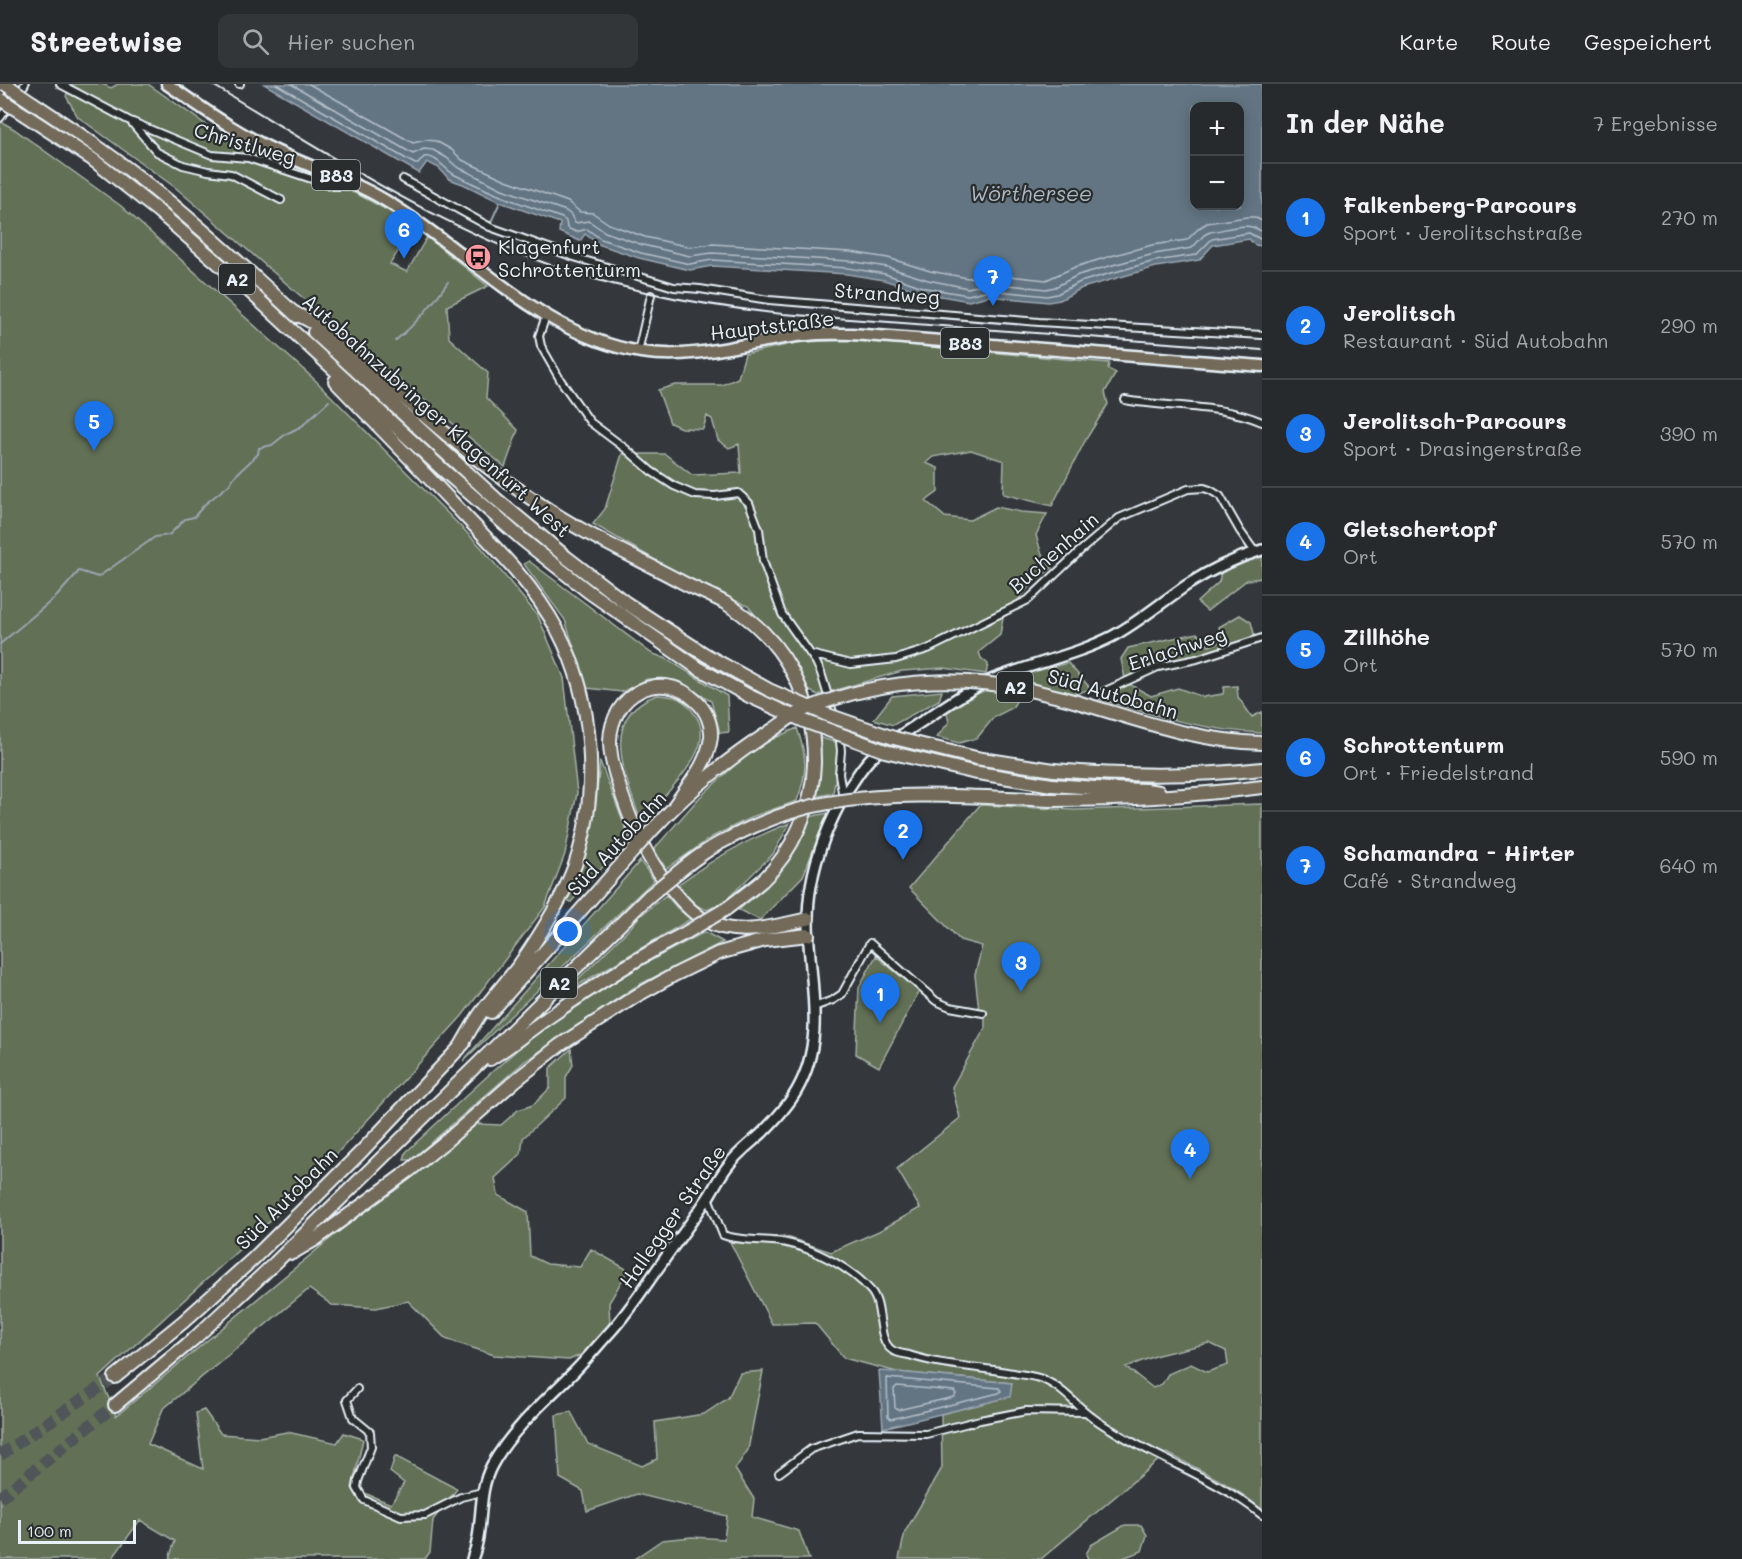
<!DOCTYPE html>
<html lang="de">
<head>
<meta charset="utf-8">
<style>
  :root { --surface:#272a2d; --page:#333639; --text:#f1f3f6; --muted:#a4a7aa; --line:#434649; --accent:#1a73e8 }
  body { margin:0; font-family:Mali,sans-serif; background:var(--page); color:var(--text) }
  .controls { position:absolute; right:18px; top:18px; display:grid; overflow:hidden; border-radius:12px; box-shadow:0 3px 15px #0003 }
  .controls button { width:54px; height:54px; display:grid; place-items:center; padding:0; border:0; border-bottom:2px solid var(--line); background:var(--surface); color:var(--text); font:30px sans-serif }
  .scale { position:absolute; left:18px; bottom:15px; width:118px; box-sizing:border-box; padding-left:6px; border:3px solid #e8f1f8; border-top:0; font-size:16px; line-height:21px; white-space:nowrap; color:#e8f1f8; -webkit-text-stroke:4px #2a2d2e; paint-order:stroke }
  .you { position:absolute; left:568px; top:848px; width:21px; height:21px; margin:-15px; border:4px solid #fff; border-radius:50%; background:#1a73e8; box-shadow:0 0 0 9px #1a73e833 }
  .badge { display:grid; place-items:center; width:39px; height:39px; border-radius:50%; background:var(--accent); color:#fff; font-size:20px; font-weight:700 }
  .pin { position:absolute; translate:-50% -50px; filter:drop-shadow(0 2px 3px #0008) }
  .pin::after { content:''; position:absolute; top:32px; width:21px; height:18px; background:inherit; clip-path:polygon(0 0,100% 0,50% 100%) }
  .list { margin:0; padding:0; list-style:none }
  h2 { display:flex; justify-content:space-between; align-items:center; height:78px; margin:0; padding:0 24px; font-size:26px }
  h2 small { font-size:20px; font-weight:400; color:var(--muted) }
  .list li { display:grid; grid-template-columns:39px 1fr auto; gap:18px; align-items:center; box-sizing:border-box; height:108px; padding:0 24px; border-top:2px solid var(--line) }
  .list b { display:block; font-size:22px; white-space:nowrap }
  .list p { margin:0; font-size:20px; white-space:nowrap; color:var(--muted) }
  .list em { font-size:20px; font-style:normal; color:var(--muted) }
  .icon { flex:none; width:33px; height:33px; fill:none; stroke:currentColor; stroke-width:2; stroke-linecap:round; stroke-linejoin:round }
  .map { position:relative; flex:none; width:1262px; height:1475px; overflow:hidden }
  header { display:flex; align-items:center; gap:36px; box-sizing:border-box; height:84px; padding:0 30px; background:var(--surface); border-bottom:2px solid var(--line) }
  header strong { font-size:28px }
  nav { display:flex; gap:33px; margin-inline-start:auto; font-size:21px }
  .search { width:420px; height:54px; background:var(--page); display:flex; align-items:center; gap:15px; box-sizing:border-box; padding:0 21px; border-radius:12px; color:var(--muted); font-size:22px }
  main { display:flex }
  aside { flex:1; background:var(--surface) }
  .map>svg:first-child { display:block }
</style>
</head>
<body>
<header>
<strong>Streetwise</strong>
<div class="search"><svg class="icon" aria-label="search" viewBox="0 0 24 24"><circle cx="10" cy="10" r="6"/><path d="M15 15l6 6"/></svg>Hier suchen</div>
<nav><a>Karte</a><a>Route</a><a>Gespeichert</a></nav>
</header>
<main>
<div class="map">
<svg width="1262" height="1475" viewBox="0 0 1262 1475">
  <rect width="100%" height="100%" fill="#34383c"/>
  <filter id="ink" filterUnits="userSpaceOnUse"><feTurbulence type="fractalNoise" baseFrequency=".0167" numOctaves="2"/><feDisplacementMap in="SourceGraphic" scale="12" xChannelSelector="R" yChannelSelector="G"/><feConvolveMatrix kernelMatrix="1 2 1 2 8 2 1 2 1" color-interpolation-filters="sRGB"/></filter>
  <g filter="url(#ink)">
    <path fill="#626f56" stroke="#a5b0a7" stroke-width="1.5" fill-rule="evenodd" d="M 72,0 L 102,0 L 111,4 L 118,0 L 148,0 L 235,61 L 359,111 L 387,126 L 413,144 L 390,180 L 407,188 L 427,153 L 488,202 L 447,222 L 449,254 L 488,289 L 486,314 L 518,346 L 505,383 L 339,245 L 176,104 L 78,33 L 66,12 Z
      M 0,37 L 14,45 L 121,122 L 314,295 L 481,463 L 538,532 L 564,594 L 577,709 L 565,770 L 545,823 L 462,932 L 302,1108 L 100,1293 L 116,1332 L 331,1154 L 477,1040 L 501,1041 L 518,1026 L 533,1021 L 550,1004 L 550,984 L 571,965 L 573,981 L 566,993 L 566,1014 L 523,1054 L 521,1070 L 495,1094 L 498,1111 L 528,1128 L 530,1172 L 547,1180 L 580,1183 L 591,1165 L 628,1186 L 609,1219 L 610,1243 L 585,1269 L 569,1276 L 494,1271 L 446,1255 L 408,1217 L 376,1224 L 332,1221 L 309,1205 L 163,1325 L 148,1360 L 203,1385 L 196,1329 L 204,1326 L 221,1350 L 259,1353 L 287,1348 L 337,1359 L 344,1349 L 363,1355 L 352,1404 L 391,1420 L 404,1399 L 390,1388 L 395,1372 L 457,1405 L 433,1436 L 430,1468 L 425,1475 L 169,1475 L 175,1457 L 140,1436 L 112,1475 L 0,1475 Z
      M 855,256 L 1109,279 L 1108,285 L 1116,289 L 1105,308 L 1108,320 L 1086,355 L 1052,422 L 1003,410 L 1004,377 L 971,366 L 933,373 L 926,379 L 938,384 L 938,408 L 926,417 L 945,433 L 970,436 L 996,423 L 1021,428 L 1047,430 L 1036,451 L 1041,468 L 1052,484 L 1033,498 L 1003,534 L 1000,551 L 979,568 L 981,574 L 988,580 L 986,590 L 944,584 L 902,587 L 818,611 L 806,605 L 798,583 L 748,522 L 690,496 L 593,440 L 605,425 L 622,370 L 665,370 L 692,391 L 741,389 L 739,360 L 729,364 L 718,356 L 712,335 L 707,332 L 703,345 L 681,344 L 670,339 L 658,306 L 675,301 L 722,301 L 738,294 L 745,270 L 801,258 Z
      M 1262,470 L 1262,494 L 1247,496 L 1207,527 L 1197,518 L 1219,498 L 1221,488 Z
      M 529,477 L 651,569 L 667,575 L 727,612 L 729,648 L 720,649 L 711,617 L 675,596 L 647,595 L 622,608 L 587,604 L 565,536 L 524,480 Z
      M 1240,531 L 1251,538 L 1255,553 L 1209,569 L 1156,580 L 1125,595 L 1121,575 L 1128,564 L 1197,549 L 1209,562 L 1222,557 L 1219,543 Z
      M 1068,579 L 1091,605 L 1078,609 L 1018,614 L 1012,624 L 994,633 L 977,654 L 959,659 L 937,653 L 949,638 L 946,625 L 976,608 L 1011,593 Z
      M 1129,600 L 1151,612 L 1178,604 L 1203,613 L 1223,610 L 1224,603 L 1237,602 L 1238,613 L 1252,633 L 1262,628 L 1262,649 C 1206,647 1153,631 1099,615 Z
      M 942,607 L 939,616 L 893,641 L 874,635 L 892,612 Z
      M 657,611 C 674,612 683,613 693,628 C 699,635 702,645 701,654 C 699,680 658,718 641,738 C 627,695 596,632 657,611 Z
      M 797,644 C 807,673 808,687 797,717 L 754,732 L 712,753 L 666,785 L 654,765 L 699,714 L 734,682 L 766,658 Z
      M 818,653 L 838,659 L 837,686 L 833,709 L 814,713 Z
      M 600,677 L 629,754 L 571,818 L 567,816 L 587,766 L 596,718 Z
      M 1262,720 L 1262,1426 C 1234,1401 1200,1386 1167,1369 L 1041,1475 L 899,1475 L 905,1448 L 942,1384 L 941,1330 L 1009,1313 L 1012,1299 L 897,1288 L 844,1274 L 815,1239 L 772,1240 L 730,1158 L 784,1152 L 831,1168 L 879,1147 L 920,1124 L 897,1085 L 960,1034 L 952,1003 L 985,944 L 985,932 L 979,926 L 975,891 L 982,862 L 960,856 L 909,804 L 980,721 L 1075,726 ZM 1209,1259 L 1226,1267 L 1228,1281 L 1207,1288 L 1191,1280 L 1168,1290 L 1162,1300 L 1153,1304 L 1126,1283 L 1158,1271 Z
      M 828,729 L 803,792 L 760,836 L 739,826 L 778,790 L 793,766 L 809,733 Z
      M 790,739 L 773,770 L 724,818 L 707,826 L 690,819 L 676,802 C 714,774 746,756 790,739 Z
      M 640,777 L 654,796 L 463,977 Z
      M 666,811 L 677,824 L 691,835 L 563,910 L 630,844 L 639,833 Z
      M 705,848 L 723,858 L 635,903 L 525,977 L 411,1076 L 404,1076 L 406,1068 C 455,1023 502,975 556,935 C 603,901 654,874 705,848 Z
      M 876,872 L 919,907 L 879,983 L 856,970 L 859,903 Z
      M 763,1287 L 748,1366 L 735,1385 L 754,1415 L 752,1433 L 799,1447 L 809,1475 L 634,1475 L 662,1456 L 692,1453 L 724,1455 L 727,1432 L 637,1410 L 587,1427 L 583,1407 L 560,1394 L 556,1331 L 571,1328 L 588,1360 L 642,1382 L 657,1375 L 655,1338 L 704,1330 L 728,1314 L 740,1289 Z
      M 1125,1441 L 1141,1441 L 1147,1451 L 1142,1467 L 1120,1475 L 1088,1475 L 1086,1470 L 1091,1461 Z"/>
    <path fill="#647483" stroke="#99a6b2" stroke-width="1.5" fill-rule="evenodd" d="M 264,0 L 1262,0 L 1262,162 L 1255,161 L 1249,155 L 1213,161 L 1199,176 L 1156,183 L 1117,194 L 1082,204 L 1060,216 L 1048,218 L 988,212 L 969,217 L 924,209 L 884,196 L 847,190 L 712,182 L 690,186 L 639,174 L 598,160 L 585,150 L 580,157 L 559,148 L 560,139 L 500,118 L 463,100 L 449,95 L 439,84 L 427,78 L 419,89 ZM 1240,22 L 1240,122 L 1194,122 L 1194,22 Z
      M 879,1287 L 897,1288 L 1012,1299 L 1010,1313 L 883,1344 Z"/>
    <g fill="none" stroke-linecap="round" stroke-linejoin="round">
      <path stroke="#b3bfc9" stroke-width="1.5" d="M 276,0 L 415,80 L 418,80 L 424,73 C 438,71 444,86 455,91 C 470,98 486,106 501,112 C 521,120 542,127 562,134 L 566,137 L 567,144 L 576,148 L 587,145 L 601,155 L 641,169 L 690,180 L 712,176 L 848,184 L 885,190 L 926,204 L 968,211 L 989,206 L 1047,212 L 1057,210 L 1080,198 L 1115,188 L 1155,177 L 1196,171 L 1212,155 L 1249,149 L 1262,156
        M 291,0 L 413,70 L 424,65 L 433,66 L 447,74 L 457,83 L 468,88 L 502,105 L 566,127 L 571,131 L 575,139 L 589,137 L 605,148 L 643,161 L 690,172 L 712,169 L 849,177 L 887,183 L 928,196 L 968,204 L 989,199 L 1046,205 L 1055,203 L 1078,191 L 1113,181 L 1154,170 L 1192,164 L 1204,151 L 1210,148 C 1227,146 1248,136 1262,148
        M 309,0 L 413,59 L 426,56 L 436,57 L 452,66 L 462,76 L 506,96 L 568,118 L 580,128 L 593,129 L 609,140 L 645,153 L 690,163 L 712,160 L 851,168 L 888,174 L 930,187 L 968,194 L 990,190 L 1046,196 L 1075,183 L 1111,172 L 1152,161 L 1187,156 L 1199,144 L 1207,139 L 1247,133 L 1254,133 L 1262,137
        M 887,1294 L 999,1304 L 1001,1307 L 999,1309 L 891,1335 L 888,1333 Z
        M 897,1302 L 954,1307 L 956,1310 L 954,1313 L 898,1326 L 895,1324 L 894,1305 Z"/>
      <path stroke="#99a6b2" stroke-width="2" d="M 491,138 L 500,118
        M 395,257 C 416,240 433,220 448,198
        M 0,560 L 57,512 L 79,487 L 98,493 L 155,453 L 169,451 L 185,435 L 194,433 L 205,420 L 229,401 L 234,393 L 258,370 L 259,364 L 272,361 L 286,350 L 302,342 L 329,317"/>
      <path stroke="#4f5458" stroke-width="12" stroke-dasharray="12 6" stroke-linecap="butt" d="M 0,1371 L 115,1293
        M 0,1414 L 115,1321"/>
      <defs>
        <path id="street" d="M 60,0 L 128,36 L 212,71 L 248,74 L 333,102 L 354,102
          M 239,0 L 240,0
          M 0,34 L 25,0
          M 131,38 L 157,68 L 183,81 L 208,87 L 231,90 L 281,116
          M 403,95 L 490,143 L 574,173 L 674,203 L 700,205 L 769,216 L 1039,238 L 1262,251
          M 546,232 L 539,252 L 541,262 L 561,297 L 590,338 L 626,365 L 651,387 L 674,402 L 695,411 L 715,412 L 738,409 L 749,419 L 759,445 L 763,477 L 782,530 L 816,578 L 821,589 L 839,648 L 841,667 L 839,690 L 843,714
          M 638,268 L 651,211
          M 1125,316 C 1169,324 1221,320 1262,338
          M 810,570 L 851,580 L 896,575 L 928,565 L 1028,516 L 1080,467 L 1119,434 L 1188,405 L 1204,404 L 1210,406 L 1220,412 L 1240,447 L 1255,468
          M 1103,608 L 1158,583 L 1197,575 L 1262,554
          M 814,923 L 833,916 L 842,910 L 870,859 L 936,917 L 950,923 L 983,929
          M 708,1113 L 723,1151 C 739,1157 755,1155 772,1157 C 804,1159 850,1182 871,1207 C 884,1222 876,1255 892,1266 C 896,1269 904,1270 909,1271 C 939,1281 976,1283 1007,1288 C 1017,1290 1029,1291 1039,1294 C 1058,1300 1071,1316 1086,1328 C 1094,1335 1103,1341 1112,1346 C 1161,1377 1216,1394 1262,1431
          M 357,1305 L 347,1316 L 353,1334 L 370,1348 L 371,1363 L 358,1397 L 357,1404 L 364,1416 L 401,1432 L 425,1431 L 461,1413 L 482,1408
          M 779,1389 L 811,1365 L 858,1349 L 926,1350 L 980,1336 L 1026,1327 L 1086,1328"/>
        <path id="secondary" d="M 472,1475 C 485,1444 476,1410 492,1381 C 512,1345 545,1317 574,1288 C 587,1275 599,1260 611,1247 C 630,1226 645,1202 661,1180 C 677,1157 694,1135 709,1112 C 715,1102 720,1092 727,1083 C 737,1069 750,1060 762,1049 C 775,1036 788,1022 797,1006 C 834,942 798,870 811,802 C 817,766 830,736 848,705 C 856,694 862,682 873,672 C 890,657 911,645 930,632 C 953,617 975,601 1002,592 C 1039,578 1078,570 1113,552 C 1139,538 1162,518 1187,501 C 1210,486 1236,474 1262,466"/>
        <path id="primary" d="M 167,0 C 206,27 244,54 287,72 C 321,87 355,98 386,117 C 470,167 540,252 641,268 C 698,277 751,256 807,251 C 822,249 837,250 852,250 L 1262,282"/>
        <path id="highway" d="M 33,19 C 75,47 117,75 156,107 C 205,147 251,189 297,232
          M 25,31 L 92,75 L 158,127 L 233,192 L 442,385 L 523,456 L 589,508 L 698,584
          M 293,228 L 321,243 C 391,301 456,364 532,415 C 578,447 629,470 678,496 C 694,505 712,511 727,520 C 785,555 815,614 814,680 C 813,722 793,768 762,797 C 750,807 738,816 726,825
          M 314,248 L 496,415 L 566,473 L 626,519 L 706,571
          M 335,297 C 379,343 424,388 467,434 C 501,469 535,504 558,547 C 594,615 600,708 575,781 C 562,816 541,850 520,880 C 508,896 495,910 483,926 C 474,938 467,952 459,965
          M 1054,686 C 1124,692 1192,693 1262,685
          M 1052,701 L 1110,705 L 1146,706 L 1159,708
          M 1051,716 C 1122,716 1192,712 1262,703
          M 675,721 C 689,700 708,679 711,653 C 712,640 706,626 696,617 C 661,583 611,610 610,657 C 610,677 617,695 623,714 C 633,743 647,775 667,799 C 678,813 690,828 706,837 C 737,854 776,842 808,835
          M 655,743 C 690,705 728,675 771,647
          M 491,928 L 627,774
          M 490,975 C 510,963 527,948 546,935 C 592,903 638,873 687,848
          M 292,1169 L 316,1155 L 410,1086 L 446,1057 L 516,996 L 560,961 L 636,912 L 676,890 L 719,869 L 765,856 L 808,851
          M 115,1293 L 183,1238 L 253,1175 L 360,1069 L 464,959
          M 115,1321 L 196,1253 L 275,1179 L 649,812"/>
      </defs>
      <use href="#street" stroke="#e8f1f8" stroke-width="10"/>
      <use href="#secondary" stroke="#e8f1f8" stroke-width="14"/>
      <use href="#primary" stroke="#e8f1f8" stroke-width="15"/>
      <use href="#highway" stroke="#e8f1f8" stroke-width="16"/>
      <use href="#street" stroke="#2a2d2e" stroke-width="6"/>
      <use href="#secondary" stroke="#2a2d2e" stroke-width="9"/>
      <use href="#primary" stroke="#736b5a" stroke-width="10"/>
      <use href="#highway" stroke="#736b5a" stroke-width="12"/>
      <path stroke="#e8f1f8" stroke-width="2" d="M 211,0 C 315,62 417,130 531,174 C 612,205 696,221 783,230 L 1262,266"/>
      <defs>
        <path id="highway-bridge" d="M 5,0 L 33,19
          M 0,15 L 25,31
          M 706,571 L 769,606 L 825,630 L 894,654 L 976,674 L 1054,686
          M 698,584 L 749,612 L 804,637 L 885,667 L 972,688 L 1052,701
          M 771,647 C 782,640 793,630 806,625 C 890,591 972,590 1059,613 C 1130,632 1187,657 1262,659
          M 627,774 L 655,743
          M 649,812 C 671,794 693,774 718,760 C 751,742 791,725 828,719 C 902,706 977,713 1051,716
          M 687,848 L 726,825"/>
      </defs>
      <use href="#highway-bridge" stroke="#e8f1f8" stroke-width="16" stroke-linecap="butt"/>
      <use href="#highway-bridge" stroke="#736b5a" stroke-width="12"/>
    </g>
  </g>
  <defs>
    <symbol id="bus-disc" viewBox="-11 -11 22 22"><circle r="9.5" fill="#ff9aa2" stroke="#2a2d2e"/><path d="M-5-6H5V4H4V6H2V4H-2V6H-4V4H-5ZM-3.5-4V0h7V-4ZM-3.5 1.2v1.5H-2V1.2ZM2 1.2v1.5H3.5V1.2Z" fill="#111"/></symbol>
  </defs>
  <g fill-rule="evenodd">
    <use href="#bus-disc" x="463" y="158" width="30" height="30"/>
  </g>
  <g text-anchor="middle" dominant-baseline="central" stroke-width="4.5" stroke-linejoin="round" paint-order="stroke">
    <g fill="#2a2d2e" stroke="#afb6bb" stroke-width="1.5">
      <rect x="312" y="76" width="48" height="30" rx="4.5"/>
      <rect x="219" y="180" width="36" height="30" rx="4.5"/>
      <rect x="941" y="244" width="48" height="30" rx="4.5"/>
      <rect x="997" y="588" width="36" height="30" rx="4.5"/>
      <rect x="541" y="884" width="36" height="30" rx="4.5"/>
    </g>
    <g font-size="18" font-weight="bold" fill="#e8f1f8">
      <text x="336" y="91">B83</text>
      <text x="237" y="195">A2</text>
      <text x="965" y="259">B83</text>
      <text x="1015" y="603">A2</text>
      <text x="559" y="899">A2</text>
    </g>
    <g font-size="20" fill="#e8f1f8" stroke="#2a2d2e">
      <text transform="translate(245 59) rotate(16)">Christlweg</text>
      <text transform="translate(887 209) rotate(4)">Strandweg</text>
      <text transform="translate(772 241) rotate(-7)">Hauptstraße</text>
      <text transform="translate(437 331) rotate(42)">Autobahnzubringer Klagenfurt West</text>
      <text transform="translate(1053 468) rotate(-41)">Buchenhain</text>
      <text transform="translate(1177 564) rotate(-18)">Erlachweg</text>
      <text transform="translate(1113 609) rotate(16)">Süd Autobahn</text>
      <text transform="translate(616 759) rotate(-47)">Süd Autobahn</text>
      <text transform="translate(286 1114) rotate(-45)">Süd Autobahn</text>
      <text transform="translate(672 1132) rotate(-55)">Hallegger Straße</text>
    </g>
    <g font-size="20" fill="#e8f1f8" stroke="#2a2d2e" text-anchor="start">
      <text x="498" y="162">Klagenfurt<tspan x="498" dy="23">Schrottenturm</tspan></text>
    </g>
    <g font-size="21" font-style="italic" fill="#adb9c3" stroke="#2a2d2e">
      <text x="1031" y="108">Wörthersee</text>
    </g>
  </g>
</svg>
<div class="controls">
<button>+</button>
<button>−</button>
</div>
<div class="scale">100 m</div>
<div class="you"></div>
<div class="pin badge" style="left:880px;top:939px">1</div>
<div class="pin badge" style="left:903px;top:776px">2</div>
<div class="pin badge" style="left:1021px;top:908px">3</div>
<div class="pin badge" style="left:1190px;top:1095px">4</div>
<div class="pin badge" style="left:94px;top:367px">5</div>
<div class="pin badge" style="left:404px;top:175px">6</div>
<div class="pin badge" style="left:993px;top:222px">7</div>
</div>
<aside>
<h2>In der Nähe<small>7 Ergebnisse</small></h2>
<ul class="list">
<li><span class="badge">1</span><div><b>Falkenberg-Parcours</b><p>Sport · Jerolitschstraße</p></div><em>270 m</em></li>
<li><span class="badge">2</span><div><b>Jerolitsch</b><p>Restaurant · Süd Autobahn</p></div><em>290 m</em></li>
<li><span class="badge">3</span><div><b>Jerolitsch-Parcours</b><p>Sport · Drasingerstraße</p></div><em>390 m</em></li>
<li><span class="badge">4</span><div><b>Gletschertopf</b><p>Ort</p></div><em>570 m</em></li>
<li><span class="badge">5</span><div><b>Zillhöhe</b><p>Ort</p></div><em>570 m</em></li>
<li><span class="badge">6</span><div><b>Schrottenturm</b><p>Ort · Friedelstrand</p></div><em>590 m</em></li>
<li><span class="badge">7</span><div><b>Schamandra - Hirter</b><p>Café · Strandweg</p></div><em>640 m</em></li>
</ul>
</aside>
</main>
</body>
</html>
